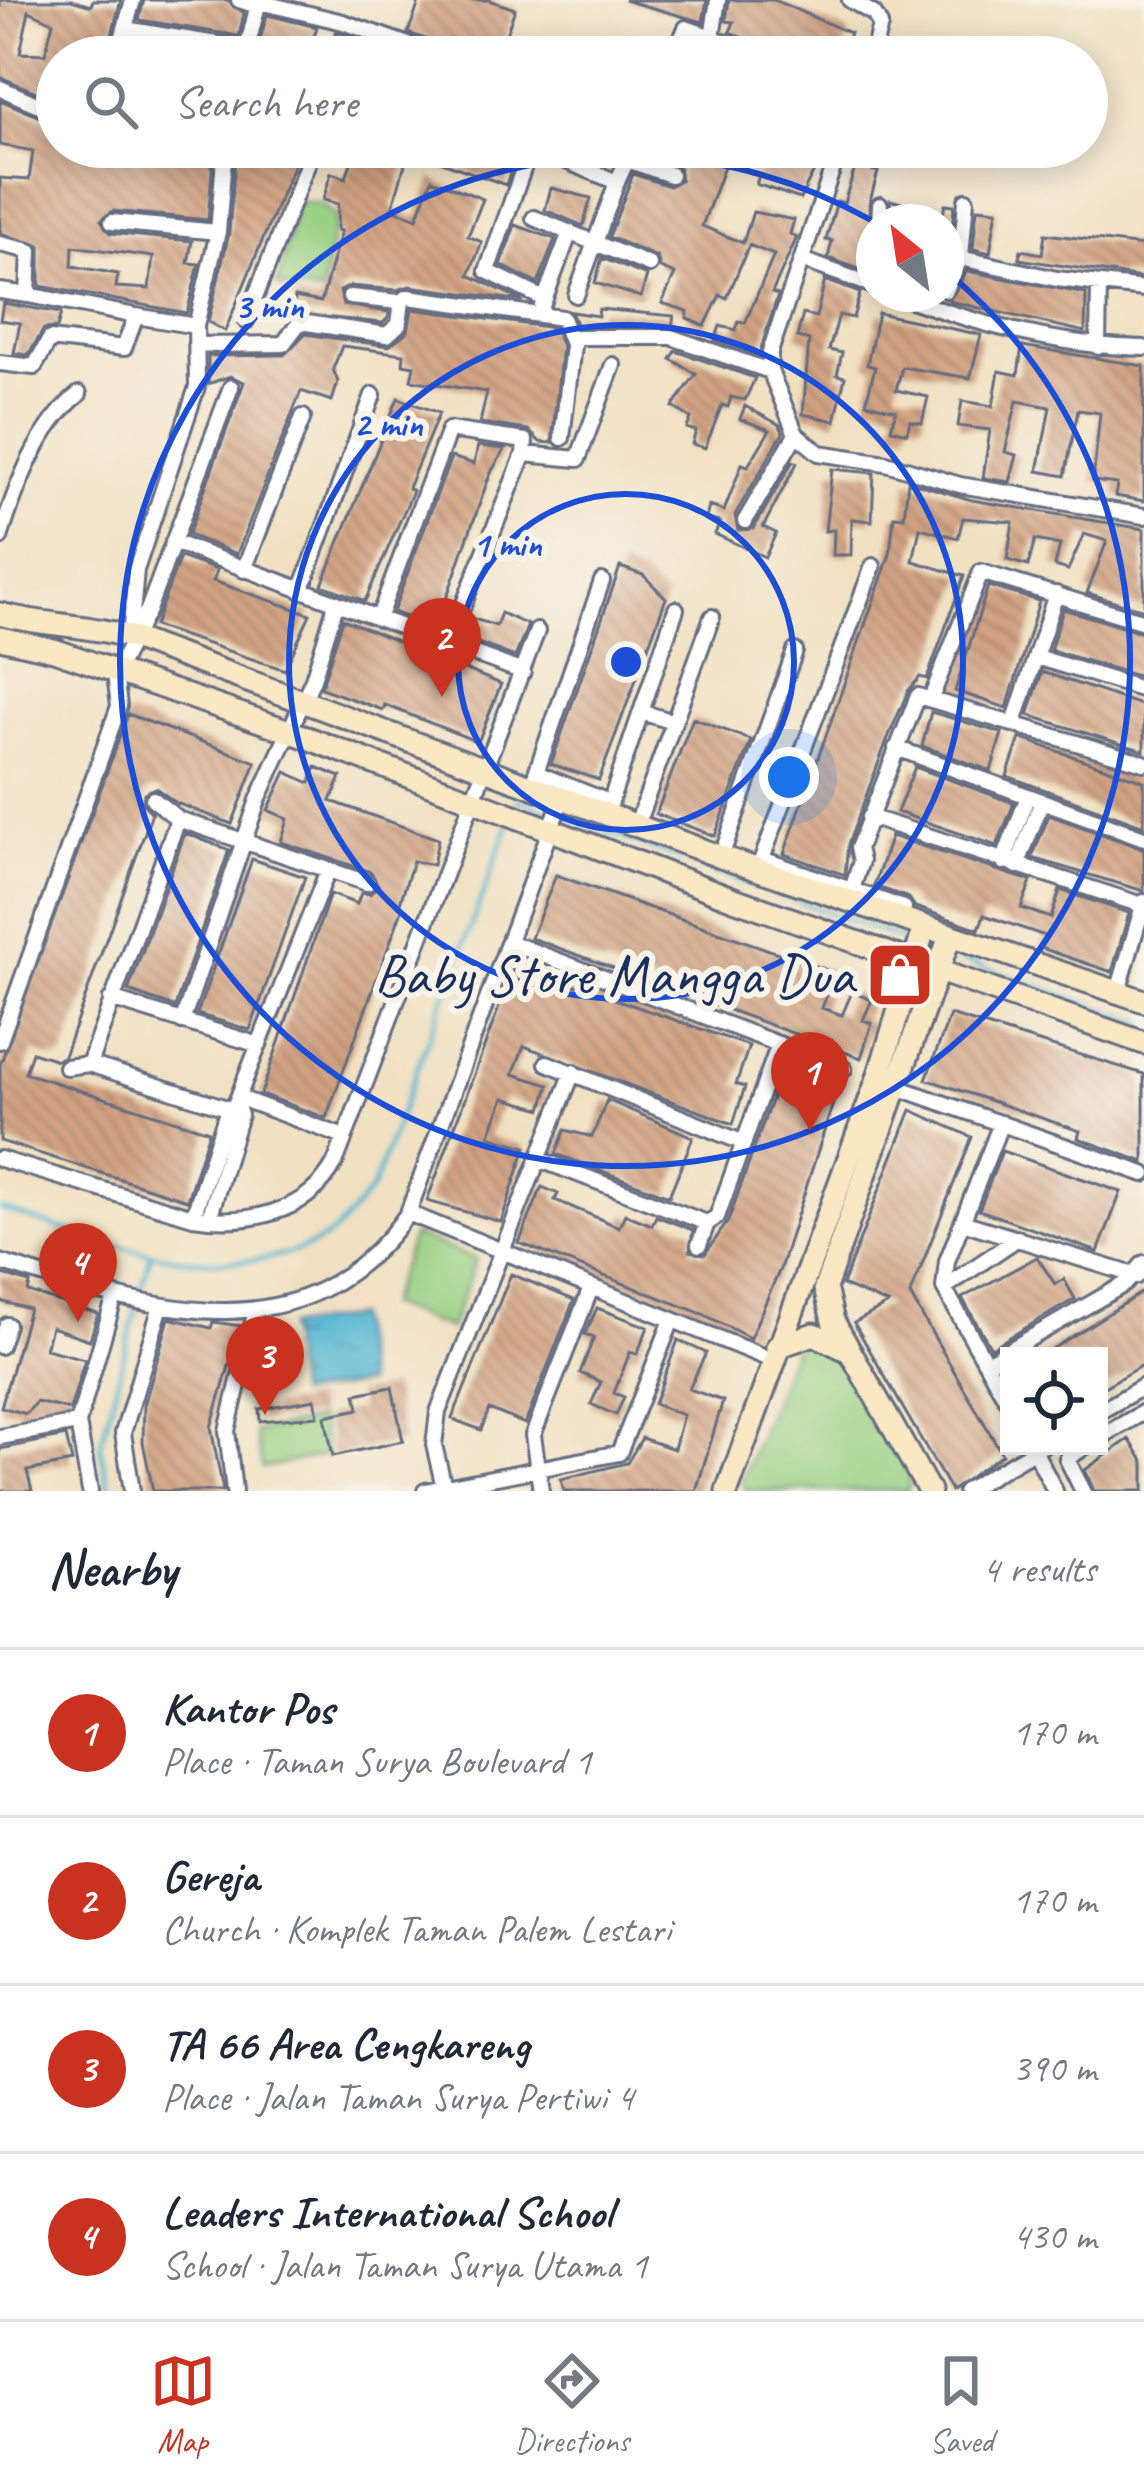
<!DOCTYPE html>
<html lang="en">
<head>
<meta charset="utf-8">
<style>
  :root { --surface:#fff; --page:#f6f6f7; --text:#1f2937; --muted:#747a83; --line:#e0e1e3; --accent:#c8321e }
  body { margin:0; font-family:Caveat,sans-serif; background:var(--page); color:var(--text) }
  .controls { position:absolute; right:36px; bottom:36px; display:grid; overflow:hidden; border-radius:0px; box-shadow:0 6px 30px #0003 }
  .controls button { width:108px; height:108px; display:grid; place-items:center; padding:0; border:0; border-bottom:3px solid var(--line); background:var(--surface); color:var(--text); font:60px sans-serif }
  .compass { position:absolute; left:856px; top:204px; width:108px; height:108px; border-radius:50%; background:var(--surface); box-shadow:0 6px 30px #0003; rotate:330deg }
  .you { position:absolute; left:789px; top:777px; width:42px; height:42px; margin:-30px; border:9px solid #fff; border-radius:50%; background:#1a73e8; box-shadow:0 0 0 18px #1a73e833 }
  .badge { display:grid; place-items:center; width:78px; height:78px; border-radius:50%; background:var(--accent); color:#fff; font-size:39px; font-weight:700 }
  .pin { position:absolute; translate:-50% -99px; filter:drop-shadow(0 3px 6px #0008) }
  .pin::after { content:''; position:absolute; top:63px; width:42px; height:36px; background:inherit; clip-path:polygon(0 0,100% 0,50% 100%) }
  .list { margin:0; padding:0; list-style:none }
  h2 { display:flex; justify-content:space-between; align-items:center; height:156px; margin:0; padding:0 48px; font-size:51px }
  h2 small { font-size:39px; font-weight:400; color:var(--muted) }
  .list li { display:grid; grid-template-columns:78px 1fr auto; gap:36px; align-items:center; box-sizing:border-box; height:168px; padding:0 48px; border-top:3px solid var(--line) }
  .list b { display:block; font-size:45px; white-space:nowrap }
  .list p { margin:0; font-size:39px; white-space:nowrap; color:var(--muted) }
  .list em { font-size:39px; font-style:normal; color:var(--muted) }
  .icon { flex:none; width:66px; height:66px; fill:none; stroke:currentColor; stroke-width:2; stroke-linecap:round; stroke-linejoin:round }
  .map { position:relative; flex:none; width:1144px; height:1491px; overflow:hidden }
  .search { position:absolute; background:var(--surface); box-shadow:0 6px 30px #0003; left:36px; right:36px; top:36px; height:132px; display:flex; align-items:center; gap:30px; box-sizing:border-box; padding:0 42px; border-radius:66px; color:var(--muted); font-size:45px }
  .sheet { height:828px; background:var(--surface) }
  nav { display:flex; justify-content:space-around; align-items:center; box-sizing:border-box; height:168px; border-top:3px solid var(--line); background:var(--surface); font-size:33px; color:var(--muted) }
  nav a { display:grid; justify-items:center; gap:6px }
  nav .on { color:var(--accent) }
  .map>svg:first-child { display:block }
</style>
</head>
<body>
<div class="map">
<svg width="1144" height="1491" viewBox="0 0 1144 1491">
  <defs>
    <pattern id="water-ripples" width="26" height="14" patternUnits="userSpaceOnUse" patternTransform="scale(3)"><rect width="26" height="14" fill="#51b6d0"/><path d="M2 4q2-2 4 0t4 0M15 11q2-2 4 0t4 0" fill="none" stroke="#4294ac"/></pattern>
    <pattern id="building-back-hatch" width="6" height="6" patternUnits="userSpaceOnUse" patternTransform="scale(3)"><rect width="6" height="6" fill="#d2a382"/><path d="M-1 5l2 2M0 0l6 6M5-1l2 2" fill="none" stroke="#aa856e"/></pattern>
  </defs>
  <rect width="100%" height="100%" fill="#f7f3e8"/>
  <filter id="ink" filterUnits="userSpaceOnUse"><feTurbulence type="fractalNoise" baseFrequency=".00833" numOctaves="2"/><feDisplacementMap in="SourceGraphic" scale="24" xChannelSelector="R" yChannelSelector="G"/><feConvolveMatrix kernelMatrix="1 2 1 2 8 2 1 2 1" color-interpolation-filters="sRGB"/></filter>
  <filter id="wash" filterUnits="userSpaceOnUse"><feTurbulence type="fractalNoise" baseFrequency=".004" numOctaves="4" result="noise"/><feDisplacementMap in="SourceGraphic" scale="48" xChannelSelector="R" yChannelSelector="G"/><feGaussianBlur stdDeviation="2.7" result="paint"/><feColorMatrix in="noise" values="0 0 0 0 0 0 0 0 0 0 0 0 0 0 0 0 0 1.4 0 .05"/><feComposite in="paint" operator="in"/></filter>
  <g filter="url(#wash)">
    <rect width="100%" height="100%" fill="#f1e1c3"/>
    <path fill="#98d082" stroke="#5a8070" stroke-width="3" d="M 297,201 L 321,204 L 336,217 L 321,294 L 277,286 Z
      M 413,1235 L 476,1259 L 450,1329 L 387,1305 Z
      M 816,1291 L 910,1475 L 908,1491 L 746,1491 L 742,1479 Z
      M 319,1419 L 326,1455 L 262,1468 L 255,1432 Z"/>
    <path fill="url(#water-ripples)" stroke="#367297" stroke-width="3" d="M 355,1316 L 366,1384 L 297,1395 L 287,1327 Z"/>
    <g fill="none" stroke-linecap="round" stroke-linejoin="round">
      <path stroke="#51b6d0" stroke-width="4.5" d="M 515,808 L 518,800 L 910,942
        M 950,956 L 1144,1023
        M 0,1209 C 98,1240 228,1294 327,1237 C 343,1227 358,1204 372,1189 L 509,824
        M 140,1295 L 151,1254
        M 110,1491 L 100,1447 L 137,1306"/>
    </g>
    <g id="blocks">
      <path fill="url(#building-back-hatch)" fill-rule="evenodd" d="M 0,0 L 71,0 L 91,6 L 93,0 L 121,0 L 106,57 L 57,57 L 57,101 L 0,77 ZM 29,11 L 53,22 L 45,54 L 20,53 Z
        M 144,0 L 228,0 L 244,13 L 239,36 L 139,20 Z
        M 420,0 L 489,0 L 515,9 L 498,57 L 454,57 L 448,47 L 408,33 Z
        M 624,0 L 707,0 L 703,22 Z
        M 729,0 L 774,0 L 850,33 L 841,57 L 769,57 L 764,47 L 730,32 L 734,22 L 726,21 Z
        M 267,15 L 317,27 L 308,55 L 302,47 L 278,40 L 269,46 L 270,57 L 255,57 Z
        M 336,32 L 340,33 L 409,57 L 327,57 Z
        M 133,42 L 226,57 L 129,57 Z
        M 0,100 L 57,124 L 57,147 L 214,147 L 208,220 L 113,211 L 101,220 L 110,233 L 192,241 L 188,263 L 199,264 L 187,313 L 40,286 L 40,246 L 0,233 L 0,178 L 29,180 L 33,151 L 0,145 ZM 73,246 L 153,257 L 149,289 L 116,287 L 118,274 L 72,266 Z
        M 236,147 L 301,147 L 225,331 L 208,322 L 229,233 Z
        M 356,147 L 469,147 L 513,163 L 506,185 L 409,150 L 392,209 L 417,218 L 432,179 L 483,199 L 468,236 L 482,242 L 469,275 L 523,301 L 410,286 L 397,290 L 350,286 L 340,291 L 343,305 L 389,312 L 388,318 L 383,323 L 292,314 L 295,297 L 321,302 L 341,231 L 337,230 L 338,204 L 323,200 L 331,173 L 346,178 Z
        M 644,147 L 801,147 L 799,151 L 820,159 L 800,199 L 756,184 L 759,176 L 725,164 L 702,226 L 743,243 L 753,212 L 794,220 L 790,234 L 797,237 L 772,293 L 778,295 L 759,355 L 715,340 L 720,326 L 736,330 L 738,322 L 745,323 L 774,255 L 749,245 L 727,298 L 720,295 L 705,326 L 687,318 L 688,311 L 662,303 L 675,274 L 660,268 L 657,257 L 609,237 L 633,174 L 669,186 L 681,180 L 679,167 L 642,153 Z
        M 856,165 L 878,172 L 869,204 L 873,231 L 865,264 L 874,265 L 873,274 L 828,258 L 832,241 L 826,240 L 837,201 L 844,203 Z
        M 551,188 L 591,198 L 583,226 L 545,210 Z
        M 890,200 L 943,214 L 945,204 L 954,205 L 951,245 L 946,244 L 946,222 L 890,220 Z
        M 977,208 L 997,210 L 990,253 L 973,249 Z
        M 515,225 L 555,239 L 538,284 L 501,265 Z
        M 1045,234 L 1144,246 L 1142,278 L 1019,259 L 1021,250 L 1042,254 Z
        M 602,258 L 647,276 L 641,297 L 595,283 Z
        M 967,271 L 1086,294 L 1085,332 L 949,301 Z
        M 825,280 L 860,293 L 853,318 L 839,315 L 829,350 L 842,353 L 837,375 L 845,377 L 835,421 L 803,414 L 809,340 L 797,337 L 803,314 L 816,317 Z
        M 3,303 L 61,313 L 57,328 L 44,329 L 28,355 L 14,353 L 20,323 L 0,320 Z
        M 412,309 L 554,328 L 562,346 L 552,443 L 540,442 L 528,430 L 480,423 L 487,392 L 411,380 L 414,366 L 403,364 L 404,354 L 342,346 L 333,369 L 338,382 L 332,401 L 301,391 L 237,554 L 188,535 L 244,382 L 230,376 L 208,384 L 208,356 L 284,355 L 305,334 L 389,346 L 408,331 Z
        M 599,309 L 674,316 L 672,326 L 577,326 L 571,312 L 598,316 Z
        M 878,313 L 981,335 L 970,378 L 902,367 L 896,390 L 928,397 L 922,423 L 910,421 L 907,433 L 891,429 L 896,410 L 866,403 L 875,367 L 867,365 Z
        M 1022,346 L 1144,366 L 1144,501 L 1115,496 L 1117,484 L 1093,481 L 1100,413 L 1078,410 L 1065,476 L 1038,471 L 1050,407 L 1017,401 L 1005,452 L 1017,455 L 1010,482 L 983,478 L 990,430 L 958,426 L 962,401 L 993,406 L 999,371 L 1018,375 Z
        M 676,351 L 755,378 L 745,400 L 731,397 L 728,407 L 722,405 L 705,448 L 692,444 L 696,431 L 687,428 L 691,418 L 673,407 L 696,374 L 671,359 Z
        M 398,398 L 439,413 L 408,488 L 413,491 L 365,601 L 322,585 Z
        M 745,406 L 780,425 L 783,433 L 735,515 L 738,530 L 754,528 L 793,461 L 797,463 L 763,527 L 776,533 L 765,557 L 715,534 L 720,522 L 706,519 L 709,506 L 724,511 L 742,464 L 748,466 L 770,430 L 740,419 Z
        M 478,446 L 505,449 L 490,474 L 436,628 L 393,612 L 451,457 L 474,464 Z
        M 832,469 L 874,473 L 872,521 L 852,519 L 851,555 L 833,555 L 834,530 L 825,531 Z
        M 908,481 L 972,500 L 1144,529 L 1144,610 L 1087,593 L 1107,541 L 1084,534 L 1068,570 L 1055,566 L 1060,545 L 1035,540 L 1028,566 L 1007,560 L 1013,522 L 963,518 L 958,538 L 920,528 L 913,561 L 964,576 L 927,679 L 920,677 L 908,691 L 886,743 L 848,844 L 845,875 L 784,854 L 890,554 L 894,516 L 904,517 Z
        M 180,557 L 217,570 L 213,581 L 310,614 L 285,670 L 154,626 Z
        M 620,567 L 643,575 L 666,598 L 599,780 L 551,764 Z
        M 988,586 L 1039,601 L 1007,708 L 955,691 Z
        M 1063,609 L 1144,633 L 1144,678 L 1050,650 Z
        M 501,613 L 528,625 L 515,657 L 464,638 L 471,618 L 496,626 Z
        M 343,619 L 501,684 L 478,742 L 385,705 L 383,710 L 321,688 Z
        M 1042,672 L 1144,706 L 1144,751 L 1028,715 Z
        M 931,712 L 1002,733 L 991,771 L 922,746 Z
        M 128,714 L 256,762 L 232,824 L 176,803 L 156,788 L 144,793 L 143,804 L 152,813 L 64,1056 L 57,1060 L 32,1052 L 25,1073 L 209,1131 L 187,1200 L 0,1141 L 0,1065 Z
        M 693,718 L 751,740 L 715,836 L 656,814 Z
        M 1020,738 L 1144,781 L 1144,826 L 1007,776 Z
        M 316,767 L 341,777 L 331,801 L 438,839 L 433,865 L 413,861 L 399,906 L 403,907 L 326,1118 L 261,1094 L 330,894 L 357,904 L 361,893 L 370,894 L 378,885 L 371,872 L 281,842 L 288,819 L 268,810 L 286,772 L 310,783 Z
        M 915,767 L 1014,803 L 997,846 L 897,812 Z
        M 1049,815 L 1144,849 L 1144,891 L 1032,858 Z
        M 185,833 L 229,850 L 175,1007 L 128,991 Z
        M 891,836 L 1031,881 L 1021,908 L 1051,918 L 1060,890 L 1129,913 L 1112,972 L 1041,948 L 1045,936 L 984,915 L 979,929 L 915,907 L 909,898 L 874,886 Z
        M 252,859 L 305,877 L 250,1030 L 197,1014 Z
        M 556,875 L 835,973 L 822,1008 L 842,1015 L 852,992 L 872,1000 L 863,1020 L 872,1023 L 861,1058 L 531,938 Z
        M 515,964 L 749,1046 L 736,1084 L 745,1087 L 733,1124 L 524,1046 L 513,1074 L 549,1085 L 542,1109 L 504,1098 L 489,1136 L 526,1147 L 501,1222 L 427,1201 Z
        M 950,1015 L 1144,1074 L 1144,1162 L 1078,1138 L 1080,1131 L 926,1079 Z
        M 784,1065 L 837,1091 L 780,1269 L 750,1338 L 703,1314 L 519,1243 L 542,1187 L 558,1194 L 555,1200 L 619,1227 L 625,1214 L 652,1225 L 656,1216 L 693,1230 L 690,1251 L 705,1254 L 728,1221 Z
        M 607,1100 L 693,1137 L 669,1196 L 556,1154 L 565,1130 L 592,1137 Z
        M 911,1110 L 972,1137 L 910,1295 L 1002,1454 L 951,1491 L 854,1323 L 888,1304 L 842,1285 Z
        M 1002,1151 L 1121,1192 L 1098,1252 L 979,1210 Z
        M 1037,1257 L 1055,1284 L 1064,1279 L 1075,1299 L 991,1348 L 962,1298 Z
        M 0,1274 L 30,1283 L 28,1292 L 98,1314 L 90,1340 L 51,1327 L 45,1349 L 85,1359 L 70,1410 L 36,1402 L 26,1414 L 1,1407 L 29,1309 L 0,1301 Z
        M 511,1274 L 574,1300 L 525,1424 L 489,1409 L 481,1430 L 452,1419 Z
        M 1144,1291 L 1144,1364 L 1099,1390 L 1099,1356 L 1041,1356 Z
        M 597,1308 L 648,1327 L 637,1354 L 630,1352 L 614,1393 L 624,1397 L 616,1415 L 591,1404 L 601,1382 L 580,1373 L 594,1337 L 585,1334 Z
        M 169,1318 L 211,1328 L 213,1322 L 241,1326 L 211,1427 L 223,1491 L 153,1491 L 143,1442 L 144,1405 Z
        M 678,1340 L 706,1353 L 689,1389 L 723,1401 L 696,1491 L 564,1491 L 561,1479 L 627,1463 L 642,1438 L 674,1449 L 683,1415 L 654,1404 Z
        M 392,1387 L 403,1441 L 333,1456 L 325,1416 L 359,1409 L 356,1394 Z
        M 315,1399 L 318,1416 L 260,1421 L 259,1409 Z
        M 66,1436 L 72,1462 L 27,1471 L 32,1491 L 0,1491 L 0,1449 Z
        M 1129,1439 L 1144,1462 L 1144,1491 L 1094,1491 L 1085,1470 Z"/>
    </g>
  </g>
  <g filter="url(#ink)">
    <use href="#blocks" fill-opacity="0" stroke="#666d81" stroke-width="3"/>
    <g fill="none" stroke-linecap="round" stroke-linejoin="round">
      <defs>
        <path id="street" d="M 239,0 L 258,6
          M 718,0 L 712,37 L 758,57
          M 850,0 L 874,14 L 880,25 L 872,57
          M 259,2 L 343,22 L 443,57
          M 125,29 L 247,49 L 259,0
          M 279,51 L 297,57
          M 117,57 L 133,0
          M 673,57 L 686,28 L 712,37
          M 0,88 L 57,113
          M 531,147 L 487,271 L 544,299
          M 532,147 L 617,182 L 576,295
          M 840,147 L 770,352 L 770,371 L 796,434 L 819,453 L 886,463 L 960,485 L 1144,516
          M 627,160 L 671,175
          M 617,182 L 633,147
          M 534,218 L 649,265
          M 112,222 L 218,232
          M 879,222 L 880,205
          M 0,244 L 30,251 L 28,295 L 136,316
          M 946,255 L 1057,279 L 1144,289
          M 802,260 L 874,286
          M 946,290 L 961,257 L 966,200
          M 0,291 L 28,295
          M 895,294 C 976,324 1057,346 1144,348
          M 350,297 L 399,302 L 408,297 L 562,318 L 570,339
          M 542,306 L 570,232
          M 246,321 L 314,147
          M 198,345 L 283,344 L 300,322 L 387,335 L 399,324 L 402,301
          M 1098,347 L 1099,284
          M 0,363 L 34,367 L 50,339 L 124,348 L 136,316 L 196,326
          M 562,438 L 574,337 L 671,337 L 770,371
          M 524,454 L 578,459 L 613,365
          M 745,521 L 796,434
          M 0,538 C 16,487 37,428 79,394
          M 173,542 L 523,672
          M 244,570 L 303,417
          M 602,581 L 536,773 L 609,802
          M 301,591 L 373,395
          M 378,619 L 449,430 L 525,441 L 524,454 L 448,643
          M 130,637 L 136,570 L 197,387 L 196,326 L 218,232 L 225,147
          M 1036,657 L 1144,690
          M 932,696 L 981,572 L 1144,622
          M 641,712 L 674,722
          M 1014,723 L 1056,594
          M 896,748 L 1144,838
          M 153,799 L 178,819 L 367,883
          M 608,809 L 676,609
          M 869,817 L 1142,905
          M 637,824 L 712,617
          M 721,857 L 795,651
          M 762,859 L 904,908
          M 1003,862 L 1027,799
          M 760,864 L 873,566
          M 1017,866 L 1041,804
          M 852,890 L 861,861 L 858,848 L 918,696 L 1144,763
          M 509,942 L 844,1069
          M 1118,992 L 1144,902
          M 111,999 L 259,1045
          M 182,1022 L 258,800 L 313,679 L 336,604
          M 0,1041 L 119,706 L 115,674 L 148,610 L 231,387
          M 547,1063 L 744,1143
          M 89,1064 L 178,819
          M 66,1067 L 89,1064 L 233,1110 L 328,870
          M 894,1086 L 1144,1174
          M 240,1098 L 344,1137
          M 1001,1123 L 947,1261 L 944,1288 L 1009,1404
          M 0,1159 L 193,1217 C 246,1225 308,1214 335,1163 L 537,631
          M 538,1159 L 707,1223
          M 408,1213 L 772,1360
          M 193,1217 L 227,1112
          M 209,1219 L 240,1115 L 237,1107
          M 962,1222 L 1137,1276
          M 699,1245 L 707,1223 L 717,1217 L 779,1044
          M 0,1262 C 147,1308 303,1363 408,1213 L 562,798
          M 944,1288 L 1018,1238
          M 0,1346 L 7,1325
          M 987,1363 L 1125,1284 L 1144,1263
          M 1099,1412 L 1144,1386
          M 0,1437 L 78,1423
          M 1099,1438 L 1144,1412
          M 1032,1446 L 1055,1491
          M 444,1487 L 434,1445 L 438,1412 L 573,1072
          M 90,1491 L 78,1423 L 115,1296
          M 132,1491 L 123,1433 L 160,1309
          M 234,1491 L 227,1431 L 256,1310
          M 425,1491 L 619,1453 L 672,1320
          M 541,1491 L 533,1435 L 591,1288
          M 965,1491 L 1042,1446
          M 1083,1491 L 1067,1459 L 1086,1446"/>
        <path id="secondary" d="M 0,614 C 44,626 86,624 130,637 L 721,857 L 1144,1001
          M 0,638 L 54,650 L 289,731 L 734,899 L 1144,1043
          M 777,1347 L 814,1334 L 847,1350
          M 727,1491 L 877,1081 L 924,929
          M 929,1491 L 833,1321 L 825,1288 L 950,936"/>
      </defs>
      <use href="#street" stroke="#666d81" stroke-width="20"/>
      <use href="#secondary" stroke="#666d81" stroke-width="27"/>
      <use href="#street" stroke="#fff" stroke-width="14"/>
      <use href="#secondary" stroke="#fae7c3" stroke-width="21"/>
    </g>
  </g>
  <g fill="none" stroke="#1d4ed8" stroke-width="6">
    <circle cx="626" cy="662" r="168"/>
    <circle cx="626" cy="662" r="337"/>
    <path d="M947 272A505 505 0 1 1 871 220"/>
  </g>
  <defs>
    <symbol id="shop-square" viewBox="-11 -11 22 22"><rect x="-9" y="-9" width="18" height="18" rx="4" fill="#c8321e" stroke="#f7f3e8"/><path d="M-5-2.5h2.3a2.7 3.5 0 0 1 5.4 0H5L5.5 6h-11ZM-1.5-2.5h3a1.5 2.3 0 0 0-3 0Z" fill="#fff"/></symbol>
  </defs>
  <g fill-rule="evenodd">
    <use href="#shop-square" x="862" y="937" width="76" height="76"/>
  </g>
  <g text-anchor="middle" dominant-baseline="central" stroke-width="12" stroke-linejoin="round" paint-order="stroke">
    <g font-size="57" fill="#1b2f5e" stroke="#f7f3e8" text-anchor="end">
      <text x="854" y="975">Baby Store Mangga Dua</text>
    </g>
  </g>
  <circle cx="626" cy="662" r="18" fill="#1d4ed8" stroke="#f7f3e8" stroke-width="6"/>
  <g font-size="36" text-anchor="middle" font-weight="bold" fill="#1d4ed8" stroke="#f7f3e8" stroke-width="12" stroke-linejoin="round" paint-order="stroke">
    <text x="269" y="318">3 min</text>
    <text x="388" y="436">2 min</text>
    <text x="507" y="556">1 min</text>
  </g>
</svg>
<div class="controls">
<button><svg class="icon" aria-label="locate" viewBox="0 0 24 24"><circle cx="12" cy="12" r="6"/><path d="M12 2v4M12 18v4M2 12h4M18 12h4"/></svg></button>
</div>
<svg class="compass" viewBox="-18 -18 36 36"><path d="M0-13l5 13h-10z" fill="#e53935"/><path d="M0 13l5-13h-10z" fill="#747a83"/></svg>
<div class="you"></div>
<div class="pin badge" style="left:810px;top:1131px">1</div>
<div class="pin badge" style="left:442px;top:697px">2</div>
<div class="pin badge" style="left:265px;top:1415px">3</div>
<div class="pin badge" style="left:78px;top:1322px">4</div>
<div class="search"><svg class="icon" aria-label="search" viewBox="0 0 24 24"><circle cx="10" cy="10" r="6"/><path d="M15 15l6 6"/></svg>Search here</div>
</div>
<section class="sheet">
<h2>Nearby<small>4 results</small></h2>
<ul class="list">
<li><span class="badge">1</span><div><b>Kantor Pos</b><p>Place · Taman Surya Boulevard 1</p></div><em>170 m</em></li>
<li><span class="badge">2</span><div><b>Gereja</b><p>Church · Komplek Taman Palem Lestari</p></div><em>170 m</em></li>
<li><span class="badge">3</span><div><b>TA 66 Area Cengkareng</b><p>Place · Jalan Taman Surya Pertiwi 4</p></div><em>390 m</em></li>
<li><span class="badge">4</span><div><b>Leaders International School</b><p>School · Jalan Taman Surya Utama 1</p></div><em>430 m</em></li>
</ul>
</section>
<nav>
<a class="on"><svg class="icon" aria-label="map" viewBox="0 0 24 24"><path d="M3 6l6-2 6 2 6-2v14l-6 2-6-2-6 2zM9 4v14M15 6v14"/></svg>Map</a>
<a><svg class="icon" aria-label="directions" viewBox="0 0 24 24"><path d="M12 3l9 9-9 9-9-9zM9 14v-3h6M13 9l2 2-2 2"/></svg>Directions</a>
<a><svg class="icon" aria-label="saved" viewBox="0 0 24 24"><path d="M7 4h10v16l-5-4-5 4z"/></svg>Saved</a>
</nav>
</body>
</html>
